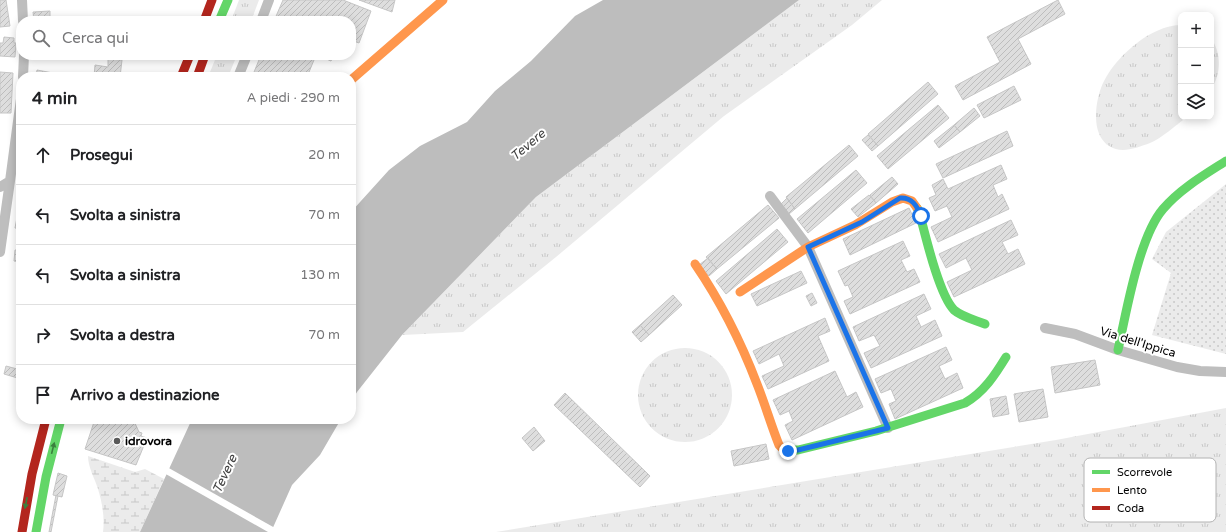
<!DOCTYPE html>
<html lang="it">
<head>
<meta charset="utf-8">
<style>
  :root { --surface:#fff; --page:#f6f6f6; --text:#202124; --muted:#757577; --line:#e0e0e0 }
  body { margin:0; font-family:"Varela Round",sans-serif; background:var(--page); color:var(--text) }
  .controls { position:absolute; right:12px; top:12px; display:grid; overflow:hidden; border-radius:8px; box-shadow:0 2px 10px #0003 }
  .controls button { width:36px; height:36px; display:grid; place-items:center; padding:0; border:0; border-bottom:1px solid var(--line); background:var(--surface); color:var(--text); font:20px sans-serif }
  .stop { position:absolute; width:12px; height:12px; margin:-9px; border:3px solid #1a73e8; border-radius:50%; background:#fff }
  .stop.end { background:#1a73e8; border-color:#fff; box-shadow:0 1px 4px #0008 }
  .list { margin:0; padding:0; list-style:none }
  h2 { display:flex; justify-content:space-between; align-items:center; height:52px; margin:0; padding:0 16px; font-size:17px }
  h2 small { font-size:13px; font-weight:400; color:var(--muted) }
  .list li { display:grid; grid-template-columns:26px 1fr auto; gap:12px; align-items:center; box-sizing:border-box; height:60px; padding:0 16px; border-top:1px solid var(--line) }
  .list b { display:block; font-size:15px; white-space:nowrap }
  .list em { font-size:13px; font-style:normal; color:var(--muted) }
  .icon { flex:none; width:22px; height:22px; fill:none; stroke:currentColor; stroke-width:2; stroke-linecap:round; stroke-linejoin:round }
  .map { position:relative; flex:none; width:1226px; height:532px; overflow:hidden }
  .search { position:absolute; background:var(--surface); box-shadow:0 2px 10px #0003; left:16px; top:16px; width:340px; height:44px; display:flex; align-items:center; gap:10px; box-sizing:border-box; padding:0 14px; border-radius:16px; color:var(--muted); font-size:15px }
  .panel { position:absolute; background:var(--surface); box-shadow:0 2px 10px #0003; left:16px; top:72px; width:340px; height:352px; border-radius:16px }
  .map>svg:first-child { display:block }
</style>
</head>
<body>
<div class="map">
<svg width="1226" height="532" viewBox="0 0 1226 532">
  <defs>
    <pattern id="grass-tufts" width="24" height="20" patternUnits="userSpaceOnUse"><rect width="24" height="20" fill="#ebebeb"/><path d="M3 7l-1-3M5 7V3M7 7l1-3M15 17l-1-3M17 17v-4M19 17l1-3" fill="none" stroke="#c8c8c8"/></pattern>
    <pattern id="wetland-marsh" width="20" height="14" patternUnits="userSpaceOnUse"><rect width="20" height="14" fill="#ebebeb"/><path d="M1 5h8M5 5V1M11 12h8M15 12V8" fill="none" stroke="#c8c8c8"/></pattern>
    <pattern id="garden-dots" width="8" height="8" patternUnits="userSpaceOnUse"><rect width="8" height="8" fill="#ebebeb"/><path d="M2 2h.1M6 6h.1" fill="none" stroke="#c8c8c8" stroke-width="1.8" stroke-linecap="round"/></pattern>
    <pattern id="building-hatch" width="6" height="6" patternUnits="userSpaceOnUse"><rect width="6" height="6" fill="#dedede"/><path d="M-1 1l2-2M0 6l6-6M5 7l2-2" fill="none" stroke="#bdbdbd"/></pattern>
  </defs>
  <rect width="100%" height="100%" fill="#fff"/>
  <path fill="url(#grass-tufts)" d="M 239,0 L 259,0 L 251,21 L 231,21 Z
    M 799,0 L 882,0 L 852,25 L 724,116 L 556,257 L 463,332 L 402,335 L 536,197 Z
    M 1181,25 L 1181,117 L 1187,117 C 1177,124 1161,139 1150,143 C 1142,146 1131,150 1123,150 C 1091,148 1093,110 1101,88 C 1109,67 1128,48 1147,36 C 1158,30 1168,25 1181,25 Z
    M 1211,38 C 1222,54 1221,74 1211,90 Z
    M 217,55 L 237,55 L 228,77 L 208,77 Z
    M638 395a47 47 0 1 1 94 0a47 47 0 1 1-94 0Z
    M 1226,408 L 1226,532 L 496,532 L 1056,440 Z"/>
  <path fill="url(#wetland-marsh)" d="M 88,456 L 135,472 L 145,469 L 164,479 L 140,532 L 103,532 C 105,518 102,502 98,489 C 94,477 88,467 88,456 Z"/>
  <path fill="url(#garden-dots)" d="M 1226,184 L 1226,354 L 1152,335 L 1171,273 L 1152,259 L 1166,232 Z"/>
  <path fill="#bdbdbd" d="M 603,0 L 799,0 L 536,197 L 402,335 L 357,392 L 351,402 L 351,212 L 389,170 L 420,146 L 467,122 L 495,91 L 531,61 L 575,16 Z
    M 192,419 L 341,419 L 320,455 L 292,485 L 271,532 L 140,532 Z"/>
  <path fill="#fff" d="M 167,467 L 275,528 L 273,532 L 268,532 L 164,473 Z"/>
  <path fill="url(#building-hatch)" stroke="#c6c6c6" d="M 0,0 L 6,0 L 10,26 L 0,27 Z
    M 283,0 L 343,0 L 371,11 L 359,43 L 351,40 L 351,21 L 274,21 Z
    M 359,0 L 395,0 L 392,12 Z
    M 1058,0 L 1065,14 L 1018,39 L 1031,64 L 963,100 L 955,86 L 1000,62 L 987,37 Z
    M 50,11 L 50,21 L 34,21 L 33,12 Z
    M 4,37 L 14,38 L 14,43 L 16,43 L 15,57 L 0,56 L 0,43 L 3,43 Z
    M 36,55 L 53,55 L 53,56 L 36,57 Z
    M 261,55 L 316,55 L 307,77 L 252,77 Z
    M 317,55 L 334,55 L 331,61 Z
    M 108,59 L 122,60 L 120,77 L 94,77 L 95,65 L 108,67 Z
    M 37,70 L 53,73 L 52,77 L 36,77 Z
    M 0,72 L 13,73 L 11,113 L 0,113 Z
    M 928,82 L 938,94 L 878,146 L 868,134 Z
    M 1014,86 L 1021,100 L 984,118 L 977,105 Z
    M 938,105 L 949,118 L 888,169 L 877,156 Z
    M 974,108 L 980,116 L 960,132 L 954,125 Z
    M 954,125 L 960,132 L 939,148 L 934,141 Z
    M 1007,131 L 1013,146 L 943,178 L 936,164 Z
    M 868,135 L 878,146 L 872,151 L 862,140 Z
    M 849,145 L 858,156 L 795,209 L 786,197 Z
    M 1001,165 L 1007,179 L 993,185 L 998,197 L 1002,194 L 1009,209 L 938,242 L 931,227 L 952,217 L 947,206 L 935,211 L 929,198 L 936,195 L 932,185 L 943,179 L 948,189 Z
    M 856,170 L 867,183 L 808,233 L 797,219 Z
    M 892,177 L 898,184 L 876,203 L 870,195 Z
    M 869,195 L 876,203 L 858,217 L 851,209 Z
    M 21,197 L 21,229 L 15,228 Z
    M 787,198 L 795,209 L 789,214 L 781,204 Z
    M 768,205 L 779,218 L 717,269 L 706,257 Z
    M 909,208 L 916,223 L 850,255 L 843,239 Z
    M 1011,220 L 1018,235 L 1002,242 L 1008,254 L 1018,249 L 1025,264 L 954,297 L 947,282 L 972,270 L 966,258 L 946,268 L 939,254 Z
    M 777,229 L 788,242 L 726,294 L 716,281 Z
    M 903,241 L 910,256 L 901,260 L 907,272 L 914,269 L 920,282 L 850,314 L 844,301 L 853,297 L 848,285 L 845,286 L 838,271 Z
    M 15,250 L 21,250 L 21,262 L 14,261 Z
    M 708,258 L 717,269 L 709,276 L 699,265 Z
    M 801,271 L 807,283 L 757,306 L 751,294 Z
    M 812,293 L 817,303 L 811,306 L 806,296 Z
    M 924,294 L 931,309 L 916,316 L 921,327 L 935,320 L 942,336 L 871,368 L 864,353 L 880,346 L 874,335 L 859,341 L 853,327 Z
    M 673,295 L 682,305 L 649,335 L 640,325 Z
    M 825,318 L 830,331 L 818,336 L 829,361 L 768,389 L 762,376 L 784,366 L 779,354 L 759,364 L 753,351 Z
    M 640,325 L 649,335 L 641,342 L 632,332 Z
    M 946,347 L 952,360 L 939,366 L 945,379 L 957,373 L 963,388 L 895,419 L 889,404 L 896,401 L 891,389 L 881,393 L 875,379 Z
    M 1095,360 L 1100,385 L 1055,393 L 1051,367 Z
    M 6,366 L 21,370 L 21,379 L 4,374 Z
    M 835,371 L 847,397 L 856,392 L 863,407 L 792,440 L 785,425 L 793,421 L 789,411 L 780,415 L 773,400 Z
    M 1043,389 L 1048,417 L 1019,422 L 1014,394 Z
    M 565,393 L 650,476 L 640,487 L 554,405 Z
    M 1006,396 L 1009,414 L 993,417 L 990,399 Z
    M 100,419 L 133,419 L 139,432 L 142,433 L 141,436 L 147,438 L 136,465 L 85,449 L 94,422 Z
    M 534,427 L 545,441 L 533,451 L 522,438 Z
    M 766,444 L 769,459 L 734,466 L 731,451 Z
    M 58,473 L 67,476 L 62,497 L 53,495 Z
    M 56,495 L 58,496 L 51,532 L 49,532 Z"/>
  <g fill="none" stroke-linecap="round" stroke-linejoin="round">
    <path stroke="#bebebe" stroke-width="10" d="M 22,0 L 23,21
      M 261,21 L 269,0
      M 23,77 L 24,55
      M 238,77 L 247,55
      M 0,187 L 10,181 L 21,99
      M 770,196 L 808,247 L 888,428
      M 0,252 L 10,181
      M 1045,328 L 1075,334 L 1118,350 L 1177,367 L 1200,371 L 1226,372"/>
    <path stroke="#63d668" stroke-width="9" d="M 219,21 L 228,0
      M 917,208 L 919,211 C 925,234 939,295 954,310 C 962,317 975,320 985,324
      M 1118,350 C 1126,313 1139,237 1163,209 C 1180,189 1204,175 1226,161
      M 783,449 L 785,450 L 798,450 L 876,431 L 965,403 C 984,392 995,375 1006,357
      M 36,532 L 46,477 L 61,419"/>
    <path stroke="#ff974d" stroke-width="9" d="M 351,80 L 443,0
      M 695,264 C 721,302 741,342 757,384 C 765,404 771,425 779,445 L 783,449
      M 740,292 L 808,247 L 855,225 L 892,202 L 903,198 L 912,201 L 917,208"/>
    <path stroke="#b3261e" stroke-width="9" d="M 204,21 L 212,0
      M 181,77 L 190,55
      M 197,77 L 205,55
      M 22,532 L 32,474 L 46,419"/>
  </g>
  <defs><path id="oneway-solid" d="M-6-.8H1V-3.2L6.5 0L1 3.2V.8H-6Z"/></defs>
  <g fill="#3b803e">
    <use href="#oneway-solid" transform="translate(53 448) rotate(-76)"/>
    <use href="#oneway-solid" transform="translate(26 503) rotate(101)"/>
  </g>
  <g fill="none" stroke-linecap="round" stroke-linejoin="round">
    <path stroke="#1a73e8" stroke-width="5" d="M 788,451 L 798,450 L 888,428 L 808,247 L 862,222 L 900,198 C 912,197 917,206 921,216"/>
  </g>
  <circle fill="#595959" stroke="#fff" stroke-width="1.5" cx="117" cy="441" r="4"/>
  <g text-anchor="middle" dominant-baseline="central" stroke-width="4" stroke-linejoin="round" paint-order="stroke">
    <g font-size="12" fill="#000" stroke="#fff">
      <text transform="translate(1138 342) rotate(17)">Via dell'Ippica</text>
    </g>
    <g font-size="12" font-weight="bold" fill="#000" stroke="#fff" text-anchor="start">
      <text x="125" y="441">idrovora</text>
    </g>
    <g font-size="13" font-style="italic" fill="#424242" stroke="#fff">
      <text transform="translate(528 145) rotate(-40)">Tevere</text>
      <text transform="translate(225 474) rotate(-65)">Tevere</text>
    </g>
  </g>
  <rect x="1084" y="458" width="132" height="64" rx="6" fill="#fff" stroke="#b2b2b2" stroke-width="1"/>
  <rect x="1092" y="470" width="18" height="4" fill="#63d668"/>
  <rect x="1092" y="488" width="18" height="4" fill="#ff974d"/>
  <rect x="1092" y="506" width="18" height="4" fill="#b3261e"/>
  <g font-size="11" fill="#000">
    <text x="1117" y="476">Scorrevole</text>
    <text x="1117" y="494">Lento</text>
    <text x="1117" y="512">Coda</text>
  </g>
</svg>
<div class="controls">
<button>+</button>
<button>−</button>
<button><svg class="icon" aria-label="layers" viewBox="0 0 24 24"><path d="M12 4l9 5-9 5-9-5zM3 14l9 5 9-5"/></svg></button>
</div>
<div class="stop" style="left:921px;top:216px"></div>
<div class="stop end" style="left:788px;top:451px"></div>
<div class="search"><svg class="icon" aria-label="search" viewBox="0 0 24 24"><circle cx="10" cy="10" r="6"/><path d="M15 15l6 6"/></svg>Cerca qui</div>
<section class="panel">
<h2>4 min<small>A piedi · 290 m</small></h2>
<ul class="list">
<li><svg class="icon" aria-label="ahead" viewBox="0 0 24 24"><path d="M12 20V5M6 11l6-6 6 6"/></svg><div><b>Prosegui</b></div><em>20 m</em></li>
<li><svg class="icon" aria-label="left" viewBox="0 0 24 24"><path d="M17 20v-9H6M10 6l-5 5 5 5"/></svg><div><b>Svolta a sinistra</b></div><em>70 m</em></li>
<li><svg class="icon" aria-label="left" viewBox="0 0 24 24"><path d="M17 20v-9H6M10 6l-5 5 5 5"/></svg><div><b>Svolta a sinistra</b></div><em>130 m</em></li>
<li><svg class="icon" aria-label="right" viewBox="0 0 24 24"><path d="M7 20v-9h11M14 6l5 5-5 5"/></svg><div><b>Svolta a destra</b></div><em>70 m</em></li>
<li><svg class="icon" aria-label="arrive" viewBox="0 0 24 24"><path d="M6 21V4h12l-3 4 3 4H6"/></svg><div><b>Arrivo a destinazione</b></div></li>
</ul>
</section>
</div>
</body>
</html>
